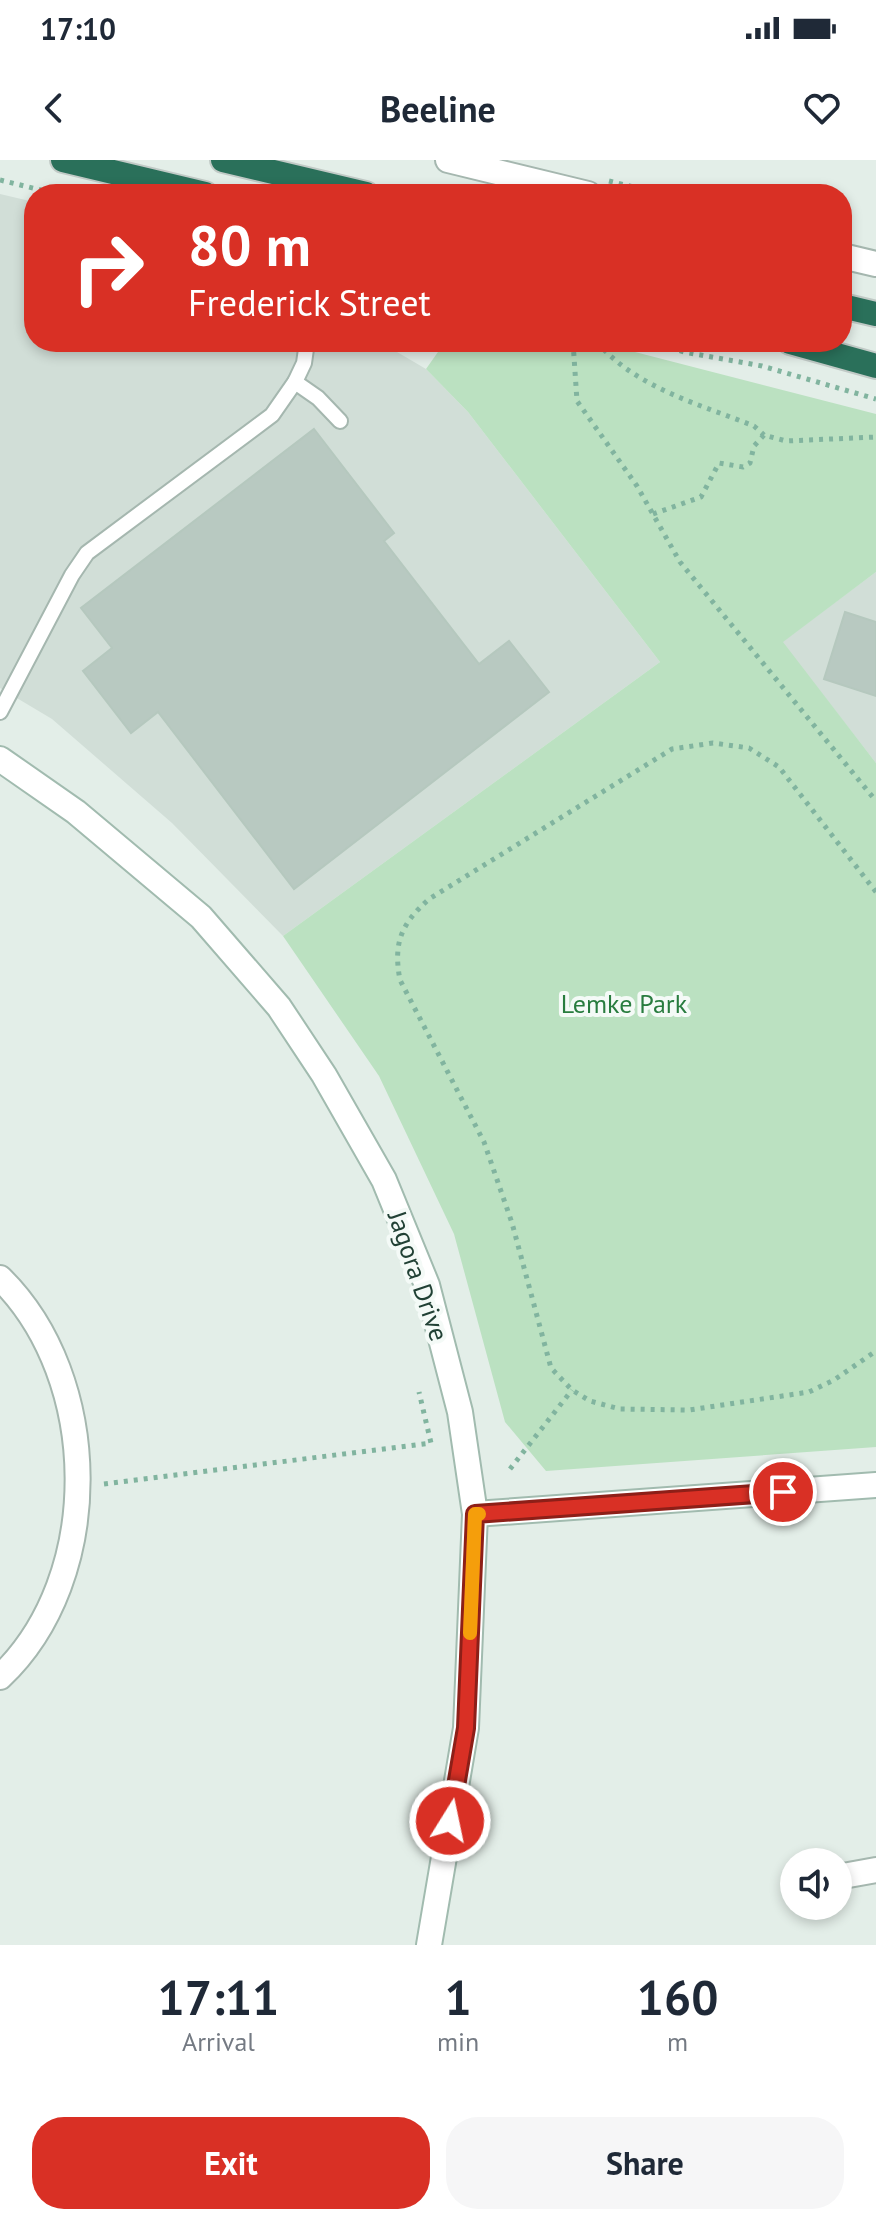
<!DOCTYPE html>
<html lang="en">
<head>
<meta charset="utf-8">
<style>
  body { margin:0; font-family:"PT Sans",sans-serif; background:#f6f6f7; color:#1f2937; height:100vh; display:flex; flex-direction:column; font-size:30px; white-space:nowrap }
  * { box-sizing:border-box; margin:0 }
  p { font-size:26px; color:#747a83 }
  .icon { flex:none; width:44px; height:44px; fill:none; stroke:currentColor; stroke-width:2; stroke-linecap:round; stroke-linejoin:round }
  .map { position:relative; height:1785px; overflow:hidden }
  .sheet { display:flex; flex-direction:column; background:#fff; flex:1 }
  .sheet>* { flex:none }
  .top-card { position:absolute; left:24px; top:24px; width:828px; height:168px; border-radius:32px; box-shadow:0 4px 12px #0003; background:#d93025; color:#fff; overflow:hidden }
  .tools { position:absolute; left:780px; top:1688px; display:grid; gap:16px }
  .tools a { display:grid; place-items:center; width:72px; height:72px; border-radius:50%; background:#fff; box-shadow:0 4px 12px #0003; font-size:40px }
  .pin { position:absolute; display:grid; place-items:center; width:68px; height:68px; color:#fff; margin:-34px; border:4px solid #fff; border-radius:50%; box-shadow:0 2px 8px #0007 }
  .me { position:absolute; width:88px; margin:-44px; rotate:10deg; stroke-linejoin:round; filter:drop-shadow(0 0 6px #0008) }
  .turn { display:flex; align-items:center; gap:28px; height:168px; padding:0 32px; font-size:36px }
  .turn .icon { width:104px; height:104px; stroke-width:2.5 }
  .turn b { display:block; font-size:56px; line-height:68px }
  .eta { display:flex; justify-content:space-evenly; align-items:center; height:136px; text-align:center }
  .eta b { font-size:48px; font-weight:800; line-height:56px }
  .button { display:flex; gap:16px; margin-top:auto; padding:16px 32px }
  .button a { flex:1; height:92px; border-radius:32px; background:#d93025; color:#fff; font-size:32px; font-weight:800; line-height:92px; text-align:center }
  .button a+a { background:#f6f6f7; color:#1f2937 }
  .status { display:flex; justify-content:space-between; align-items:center; height:56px; padding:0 40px; background:#fff; direction:ltr }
  .status svg { height:22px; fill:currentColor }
  header { display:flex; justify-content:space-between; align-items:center; height:104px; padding:0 32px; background:#fff; font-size:36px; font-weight:800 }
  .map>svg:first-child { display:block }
  .built { fill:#d1ded7 }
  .green { fill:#bbe1c1 }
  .building { fill:#b8c9c1; stroke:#b5c8be; stroke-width:2 }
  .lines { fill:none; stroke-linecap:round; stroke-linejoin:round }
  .lane-casing { stroke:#a5b7af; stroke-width:18 }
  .street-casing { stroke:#a5b7af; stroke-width:28 }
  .secondary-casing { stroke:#a1bbaf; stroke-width:28 }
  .highway-casing { stroke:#c1cac6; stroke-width:28 }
  .path { stroke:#81b49f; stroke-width:5; stroke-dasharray:4 6; stroke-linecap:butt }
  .lane { stroke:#fff; stroke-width:14 }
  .street { stroke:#fff; stroke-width:24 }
  .secondary { stroke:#fff; stroke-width:24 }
  .highway { stroke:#2a705a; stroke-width:24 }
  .route-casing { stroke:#8d1f18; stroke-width:20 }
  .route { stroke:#d93025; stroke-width:14 }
  .slow { stroke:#f59e0b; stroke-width:14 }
  .labels { text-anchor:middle; stroke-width:8; stroke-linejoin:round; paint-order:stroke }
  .park-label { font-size:26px; fill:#287c3f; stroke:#f4faf7 }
  .street-label { font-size:26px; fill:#214135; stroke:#f4faf7 }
</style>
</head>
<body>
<div class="status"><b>17:10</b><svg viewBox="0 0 49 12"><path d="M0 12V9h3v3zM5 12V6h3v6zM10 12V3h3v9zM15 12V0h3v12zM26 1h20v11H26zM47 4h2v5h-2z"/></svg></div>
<header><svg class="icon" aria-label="back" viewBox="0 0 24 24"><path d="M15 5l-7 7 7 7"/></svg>Beeline<svg class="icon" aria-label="heart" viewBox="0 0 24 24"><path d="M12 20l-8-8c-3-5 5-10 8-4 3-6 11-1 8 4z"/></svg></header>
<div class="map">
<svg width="876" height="1785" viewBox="0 0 876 1785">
  <rect width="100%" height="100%" fill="#e3eee8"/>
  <g class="built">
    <path d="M0,34L34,42V182H380L426,209L468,252L660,502L283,776L172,663L52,559L0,528Z"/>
    <path d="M876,412V603L782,482Z"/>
  </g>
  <path class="green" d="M445,182H565L566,188L604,184L876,254V412L783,482L876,603V1287L546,1311L505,1262L454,1074L379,916L283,776L660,502L468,252L426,209Z"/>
  <g class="building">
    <path d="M314,269L394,373L384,381L479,504L509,481L549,532L294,729L158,552L131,573L83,511L112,488L81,448Z"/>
    <path d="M845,452L876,462V536L824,519Z"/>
  </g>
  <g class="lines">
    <defs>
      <g id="lane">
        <path d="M295,222L318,238L340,261"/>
        <path d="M0,552L72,415L87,393L272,255L295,222L304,203L307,182"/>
      </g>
      <g id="street">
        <path d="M448,0L588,34"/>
        <path d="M842,96L876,104"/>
        <path d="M0,1118C102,1218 105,1418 0,1517"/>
        <path d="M843,1716L876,1710"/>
      </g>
      <g id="secondary">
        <path d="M0,599L76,652L201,757L279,847L324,915L384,1020L427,1125L460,1252L475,1354L466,1568L429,1785"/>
        <path d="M475,1354L876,1325"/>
      </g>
      <g id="highway">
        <path d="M63,0L205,34"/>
        <path d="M223,0L366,34"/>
        <path d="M842,146L876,154"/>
        <path d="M790,182L876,206"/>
      </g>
    </defs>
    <use href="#lane" class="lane-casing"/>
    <use href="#street" class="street-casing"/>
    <use href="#secondary" class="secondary-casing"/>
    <use href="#highway" class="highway-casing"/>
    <g class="path">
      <path d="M0,20L57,34"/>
      <path d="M609,21L662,34"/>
      <path d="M573,182L577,241L637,326L680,402L876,641"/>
      <path d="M597,182C636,228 699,244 754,266L764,275"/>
      <path d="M651,182L684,192L762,206L876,239"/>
      <path d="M653,354L701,337L719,303L743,307L750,303L754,286L764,275L786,281L876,277"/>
      <path d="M876,732L779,607L749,588L713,583L672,589L429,739C401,764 393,783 400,820L484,982L512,1063L551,1208L572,1230L590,1241L620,1249L689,1250L809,1232L834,1220L876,1191"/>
      <path d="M510,1309L572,1230"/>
      <path d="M104,1324L431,1283L419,1232"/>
    </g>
    <use href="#lane" class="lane"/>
    <use href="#street" class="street"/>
    <use href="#secondary" class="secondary"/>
    <use href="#highway" class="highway"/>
  </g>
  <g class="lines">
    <defs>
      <path id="route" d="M450,1661L466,1568L475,1354L783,1332"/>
    </defs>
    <use href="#route" class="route-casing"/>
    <use href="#route" class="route"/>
    <path class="slow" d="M470,1473L475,1354H479"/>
  </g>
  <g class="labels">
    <g class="park-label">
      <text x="624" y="853">Lemke Park</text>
    </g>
    <g class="street-label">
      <text transform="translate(418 1116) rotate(71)" y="9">Jagora Drive</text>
    </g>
  </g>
</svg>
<div class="tools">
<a><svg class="icon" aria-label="sound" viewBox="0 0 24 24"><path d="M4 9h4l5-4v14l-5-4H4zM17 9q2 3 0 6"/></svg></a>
</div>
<div class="pin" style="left:783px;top:1332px;background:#d93025"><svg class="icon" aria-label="arrive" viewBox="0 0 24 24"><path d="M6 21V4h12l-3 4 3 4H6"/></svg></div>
<svg class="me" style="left:450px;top:1661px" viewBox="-20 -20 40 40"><circle r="17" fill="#d93025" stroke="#fff" stroke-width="3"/><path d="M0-11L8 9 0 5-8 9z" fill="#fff"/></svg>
<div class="top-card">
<div class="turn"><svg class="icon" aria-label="right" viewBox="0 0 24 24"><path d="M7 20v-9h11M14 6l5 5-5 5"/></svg><div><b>80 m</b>Frederick Street</div></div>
</div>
</div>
<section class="sheet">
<div class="eta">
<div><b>17:11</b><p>Arrival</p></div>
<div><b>1</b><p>min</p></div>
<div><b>160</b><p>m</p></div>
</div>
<div class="button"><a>Exit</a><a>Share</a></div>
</section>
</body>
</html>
